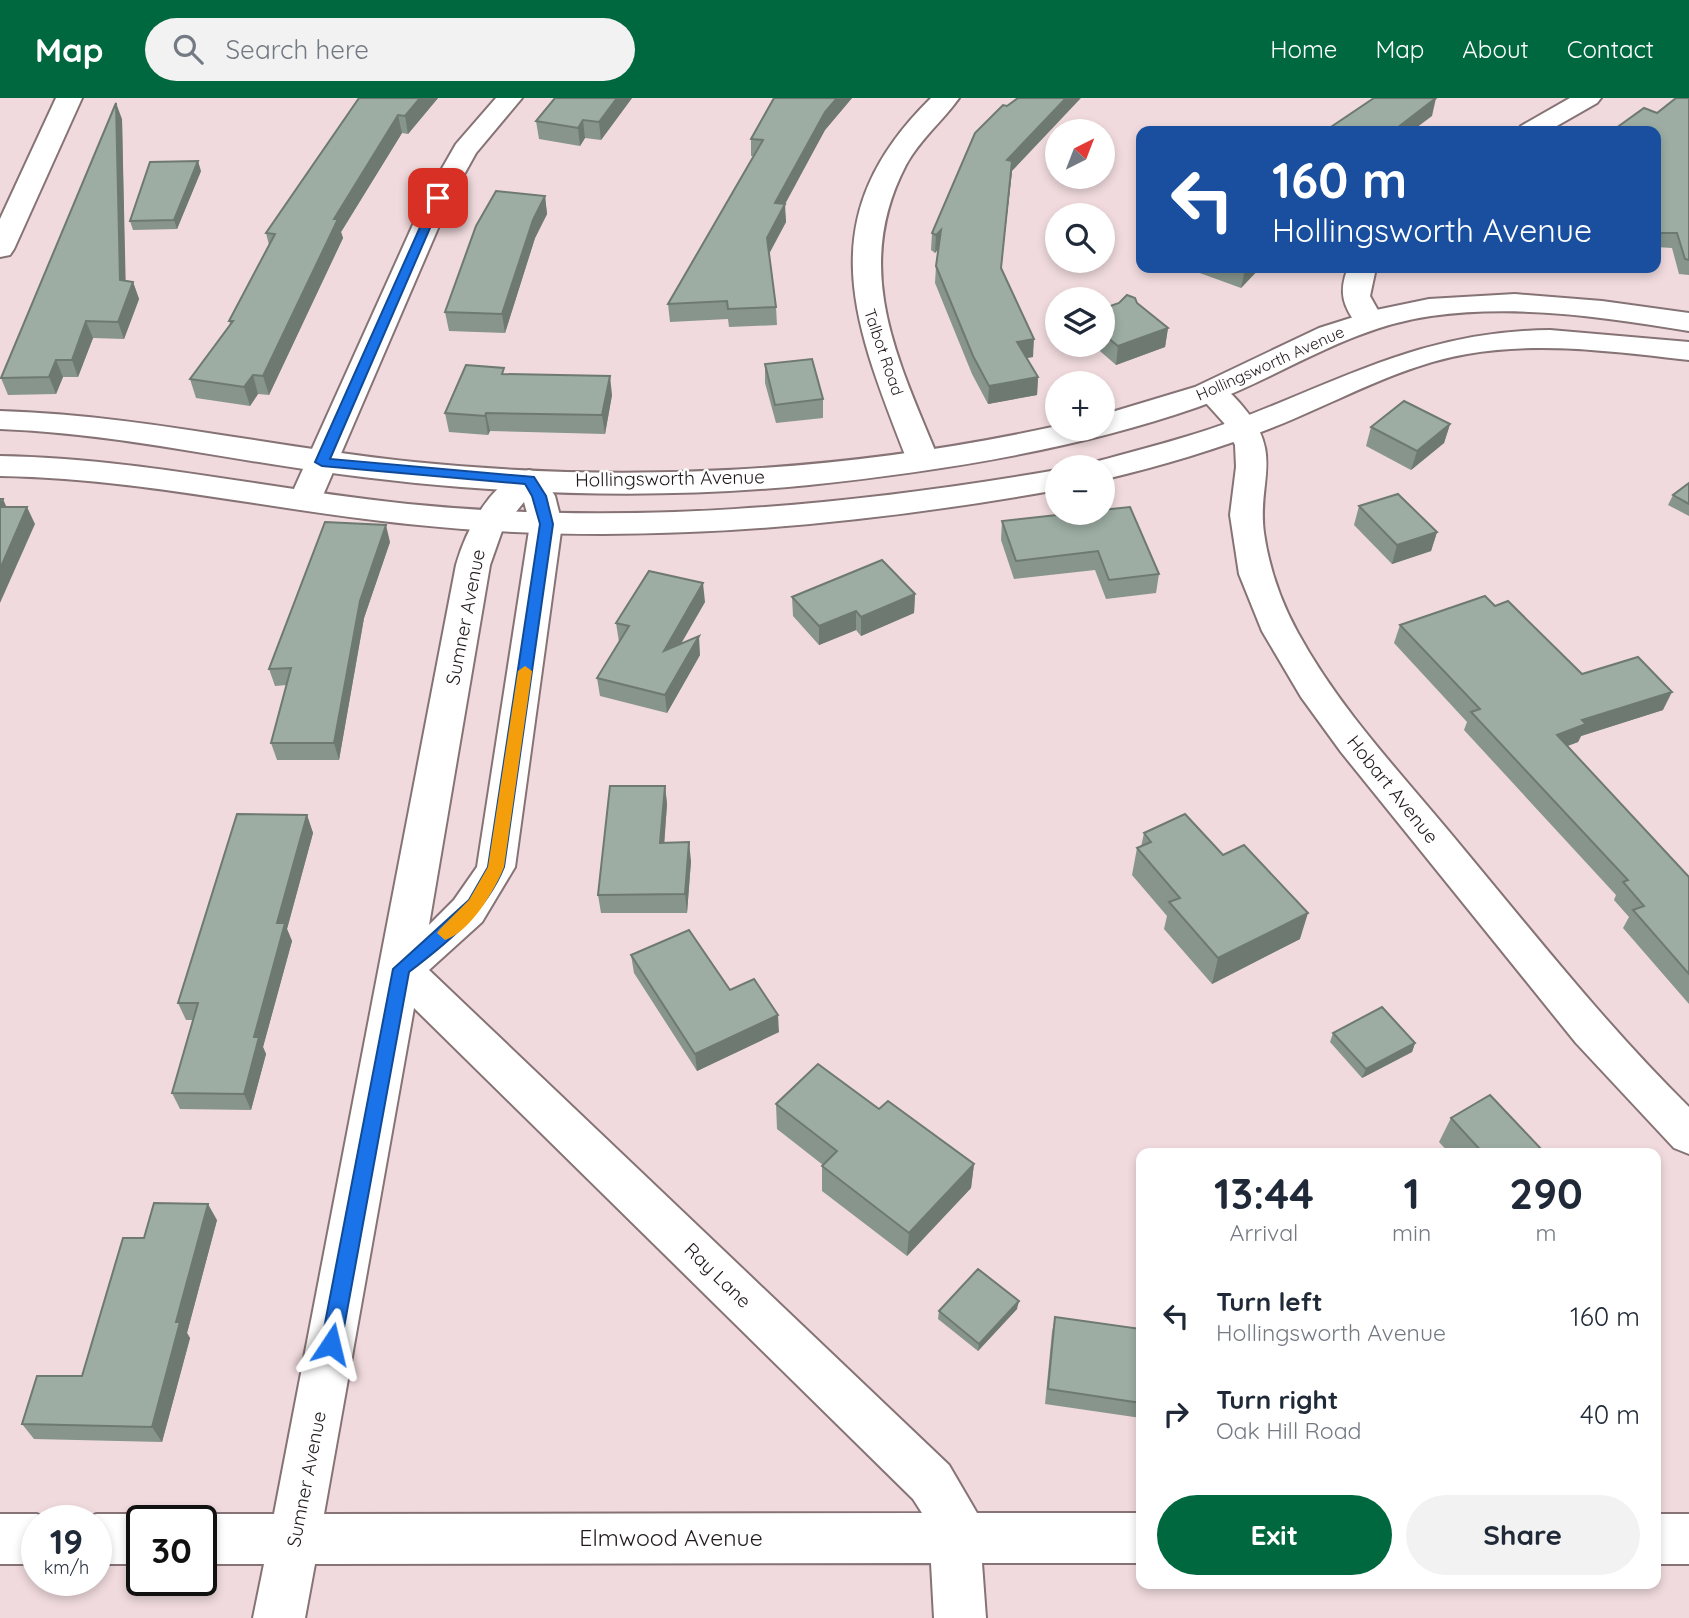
<!DOCTYPE html>
<html lang="en">
<head>
<meta charset="utf-8">
<style>
  body { margin:0; font-family:Quicksand,sans-serif; background:#f2f2f3; color:#1f2937; height:100vh; display:flex; flex-direction:column; font-size:26px; white-space:nowrap }
  * { box-sizing:border-box; margin:0 }
  p { font-size:23px; color:#747a83 }
  .icon { flex:none; width:38px; height:38px; fill:none; stroke:currentColor; stroke-width:2; stroke-linecap:round; stroke-linejoin:round }
  .map { position:relative; flex:1; overflow:hidden }
  .details { position:absolute; left:1136px; top:1050px; width:525px; height:441px; display:flex; flex-direction:column; background:#fff; border-radius:14px; box-shadow:0 4px 10px #0003 }
  .details>* { flex:none }
  .banner { position:absolute; left:1136px; top:28px; width:525px; height:147px; border-radius:14px; box-shadow:0 4px 10px #0003; background:#1a4fa0; color:#fff; overflow:hidden }
  .needle { width:46px; rotate:42deg }
  .fabs { position:absolute; left:1045px; top:21px; display:grid; gap:14px }
  .fabs a { display:grid; place-items:center; width:70px; height:70px; border-radius:50%; background:#fff; box-shadow:0 4px 10px #0003; font-size:35px }
  .speed { position:absolute; left:21px; top:1407px; display:flex; gap:14px; font-size:35px; font-weight:700; text-align:center }
  .speed>* { display:grid; place-content:center; width:91px; height:91px; border-radius:50%; background:#fff; box-shadow:0 4px 10px #0003; line-height:1 }
  .speed small { font-size:18px; font-weight:400 }
  .speed .limit { border:4px solid #111; border-radius:10px; background:#fff; color:#111 }
  .pin { position:absolute; display:grid; place-items:center; width:60px; height:60px; color:#fff; margin:-30px; border-radius:14px; box-shadow:0 4px 10px #0006 }
  .me { position:absolute; width:77px; margin:-38px; rotate:10deg; stroke-linejoin:round; filter:drop-shadow(0 0 5px #0008) }
  .turn { display:flex; align-items:center; gap:24px; height:147px; padding:0 21px; font-size:32px }
  .turn .icon { width:91px; height:91px; stroke-width:2.5 }
  .turn b { display:block; font-size:49px; line-height:60px }
  .eta { display:flex; justify-content:space-evenly; align-items:center; height:119px; text-align:center }
  .eta b { font-size:42px; font-weight:700; line-height:49px }
  .primary-button { display:flex; gap:14px; margin-top:auto; padding:14px 21px }
  .primary-button a { flex:1; height:80px; border-radius:42px; background:#00683e; color:#fff; font-size:28px; font-weight:700; line-height:80px; text-align:center }
  .primary-button a+a { background:#f2f2f3; color:#1f2937 }
  ul { padding:0; list-style:none }
  li { display:flex; align-items:center; gap:21px; height:98px; padding:0 21px }
  li div { flex:1 }
  li b { display:block; font-size:26px }
  li em { font-style:normal }
  header { display:flex; align-items:center; gap:42px; box-sizing:border-box; height:98px; padding:0 35px; background:#00683e; color:#fff }
  header strong { font-size:33px }
  nav { display:flex; gap:38px; margin-inline-start:auto; font-size:24px }
  .search { width:490px; height:63px; background:#f2f2f3; display:flex; align-items:center; gap:18px; box-sizing:border-box; padding:0 24px; border-radius:38px; color:#747a83; font-size:26px }
  .map>svg:first-child { display:block }
  .lines { fill:none; stroke-linecap:round; stroke-linejoin:round }
  .street-casing { stroke:#867375; stroke-width:4 }
  .secondary-casing { stroke:#867375; stroke-width:4 }
  .street { fill:#fff; fill-rule:evenodd }
  .secondary { fill:#fff; fill-rule:evenodd }
  .wall { fill:#87958c }
  .shaded-wall { fill:#6e7972 }
  .building { fill:#9dada3; stroke:#6e7972; stroke-width:2 }
  .route { fill:#1a73e8; stroke:#114b97; stroke-width:2 }
  .slow { fill:#f59e0b }
  .labels { text-anchor:middle; stroke-width:5; stroke-linejoin:round; paint-order:stroke }
  .far-street-label { font-size:16px; fill:#211a1b; stroke:#fff }
  .street-label { font-size:19px; fill:#211a1b; stroke:#fff }
  .near-street-label { font-size:23px; fill:#211a1b; stroke:#fff }
</style>
</head>
<body>
<header>
<strong>Map</strong>
<div class="search"><svg class="icon" aria-label="search" viewBox="0 0 24 24"><circle cx="10" cy="10" r="6"/><path d="M15 15l6 6"/></svg>Search here</div>
<nav><a>Home</a><a>Map</a><a>About</a><a>Contact</a></nav>
</header>
<div class="map">
<svg width="1689" height="1520" viewBox="0 0 1689 1520">
  <rect width="100%" height="100%" fill="#f0dadd"/>
  <g class="lines">
    <defs>
      <g id="street">
        <path d="M496,0H522L476,55L451,100L321,402L316,409L305,412L294,409L289,402L425,100L456,46Z"/>
        <path d="M931,0H959C942,24 920,41 906,67C851,172 898,262 939,362L934,369L923,372L912,369L907,362C853,223 809,120 931,0Z"/>
        <path d="M1570,0H1601L1597,5L1548,33H1517L1521,28Z"/>
        <path d="M1348,170H1376L1370,198L1384,223L1379,229L1369,232L1359,229C1343,209 1338,194 1348,170Z"/>
        <path d="M1211,285C1225,288 1234,298 1244,310C1284,357 1257,383 1264,435C1269,470 1281,504 1298,535C1339,610 1398,672 1452,737C1529,829 1603,924 1689,1009V1056L1674,1050L1576,945L1341,654L1301,599L1262,533L1239,476L1230,417L1236,369L1235,347L1224,325L1196,294L1200,288Z"/>
        <path d="M529,372L540,375L555,398L562,426L515,769L482,824L429,872L949,1367L977,1415H1141V1465H982L986,1520H934L931,1465L315,1466L305,1520H253L264,1466H201V1423H184L201,1416H274L456,467C466,432 491,382 529,372ZM524,404L530,426L477,769L454,802L429,827L490,467L503,430ZM414,910L913,1401L922,1415L324,1416Z"/>
        <path d="M0,1416H37L54,1423H37V1466H0Z"/>
        <path d="M96,1416H142L159,1423H142V1466H96V1423H79Z"/>
        <rect x="1656" y="1416" width="33" height="50"/>
      </g>
      <g id="secondary">
        <path d="M56,0H82L14,151L10,157L0,159V121Z"/>
        <path d="M1515,196L1602,203L1689,215V233C1604,219 1517,206 1431,218C1345,230 1278,281 1198,309C1074,352 941,373 809,387C647,403 479,396 317,373C211,358 107,335 0,331V313C139,317 275,350 414,364C628,386 847,374 1057,328V331H1102V317L1195,289L1319,230L1376,212L1429,201Z"/>
        <path d="M1550,232L1689,244V262C1616,254 1541,243 1467,256C1403,267 1344,300 1284,325C1225,349 1165,367 1102,382V369H1088L1091,365C1143,351 1194,338 1244,319C1352,277 1430,233 1550,232Z"/>
        <path d="M0,358C138,360 271,392 408,406C626,428 842,409 1057,372V392C842,430 626,449 408,426C271,412 138,380 0,378Z"/>
      </g>
    </defs>
    <use href="#street" class="street-casing"/>
    <use href="#secondary" class="secondary-casing"/>
    <use href="#street" class="street"/>
    <use href="#secondary" class="secondary"/>
  </g>
  <g class="wall">
    <path d="M359,0H438L408,36L402,35L341,134L343,140L269,297L258,296L250,308L196,300L190,281L230,226L229,223L269,147L266,135Z"/>
    <path d="M555,0H632L601,42L585,40L580,48L539,41L536,23Z"/>
    <path d="M774,0H852L825,32L784,106L786,124L769,155L776,209L777,227L729,229L728,221L670,224L668,206L754,58H751V41Z"/>
    <path d="M1689,0V177L1679,176L1672,150L1656,149V33L1657,15Z"/>
    <path d="M122,21L125,183L133,184L139,201L124,241L93,240L78,279H63L56,296L8,297L1,280Z"/>
    <path d="M201,73L177,131L133,132L130,123Z"/>
    <path d="M1012,73L1001,171L1033,259L1026,260L1038,279L1037,297L988,306L972,276L935,185L936,168L938,151L935,155L931,152L932,135Z"/>
    <path d="M545,98L547,116L535,140L505,235L449,233L445,214Z"/>
    <path d="M1186,170H1260L1241,190Z"/>
    <path d="M1137,205L1168,230L1165,249L1116,267L1093,247H1102V211Z"/>
    <path d="M765,266L823,301V320L776,325L765,285Z"/>
    <path d="M505,276L612,297L605,336L490,333L488,337L449,334L445,315Z"/>
    <path d="M1450,326L1444,345L1411,372L1366,348L1371,329Z"/>
    <path d="M1689,385V418L1668,407L1673,397Z"/>
    <path d="M1359,408L1437,434L1431,453L1392,466L1354,427Z"/>
    <path d="M1075,415L1159,476L1156,495L1106,501L1095,472L1014,481L1001,442L1002,423Z"/>
    <path d="M390,444L364,520L339,662H277L271,645L287,587L275,588L269,571Z"/>
    <path d="M915,496L914,515L861,538L856,532L819,547L793,518L792,499Z"/>
    <path d="M705,504L681,546L700,557L667,615L600,598L597,580L619,544L616,525Z"/>
    <path d="M1495,508L1582,576L1663,612L1581,638L1578,644L1567,648L1689,779V906L1623,830L1629,819L1614,802L1616,797L1464,632L1467,624L1394,545L1400,527Z"/>
    <path d="M665,688L667,706L664,745L691,763L687,815H601L598,797Z"/>
    <path d="M307,717L313,735L287,831L292,843L263,949L266,956L251,1012L180,1011L172,995L193,922H186L178,905Z"/>
    <path d="M1144,735L1300,841L1212,886L1164,831L1167,818L1132,777L1137,750L1141,749Z"/>
    <path d="M631,857L730,892L779,934L697,973L634,875Z"/>
    <path d="M1333,935L1415,945L1412,954L1362,980L1330,944Z"/>
    <path d="M776,1006L879,1011L974,1066L971,1090L907,1158L822,1093V1068L823,1067L777,1031Z"/>
    <path d="M1451,1020L1545,1055H1449L1439,1044Z"/>
    <path d="M217,1122L187,1235L190,1240L162,1344L34,1341L22,1326L82,1278L144,1140Z"/>
    <path d="M1017,1211L978,1253L938,1221L939,1213Z"/>
    <path d="M1055,1219L1141,1231V1320L1045,1306L1052,1234Z"/>
  </g>
  <g class="shaded-wall">
    <path d="M420,0H438L408,36L405,18Z"/>
    <path d="M617,0H632L601,42L599,24Z"/>
    <path d="M837,0H852L825,32L776,123L775,105L825,14Z"/>
    <path d="M1066,0H1081L1012,73L999,187L1007,62Z"/>
    <path d="M1436,0L1432,18L1412,33H1393Z"/>
    <path d="M116,5L122,21L126,199L120,182Z"/>
    <path d="M398,17L402,35L341,134L343,140L269,297L263,278L334,121Z"/>
    <path d="M583,22L585,40L580,48L578,30Z"/>
    <path d="M198,63L201,73L177,131L174,122Z"/>
    <path d="M545,98L547,116L535,140L505,235L502,216L533,122Z"/>
    <path d="M785,106L786,124L768,158L767,140Z"/>
    <path d="M941,132L940,149L935,155L936,137Z"/>
    <path d="M1246,170H1260L1241,190L1245,171Z"/>
    <path d="M133,184L139,201L124,241L118,224Z"/>
    <path d="M86,223L93,240L78,279L72,262Z"/>
    <path d="M1168,230L1165,249L1116,267L1118,248Z"/>
    <path d="M1034,241L1033,259L1015,262L1017,244Z"/>
    <path d="M56,262L63,279L56,296L49,279Z"/>
    <path d="M253,277L258,296L250,308L244,289Z"/>
    <path d="M610,278L612,297L605,336L602,317Z"/>
    <path d="M1038,279L1037,297L988,306L989,288Z"/>
    <path d="M486,315L490,333L488,337L485,318Z"/>
    <path d="M1450,326L1444,345L1411,372L1417,353Z"/>
    <path d="M3,401L10,417L0,409Z"/>
    <path d="M27,409L35,426L0,505V471Z"/>
    <path d="M386,427L390,444L364,520L339,662L334,645L360,503Z"/>
    <path d="M1437,434L1431,453L1392,466L1397,447Z"/>
    <path d="M703,485L705,504L666,571L664,553Z"/>
    <path d="M915,496L914,515L861,538V519Z"/>
    <path d="M856,513V532L819,547V528Z"/>
    <path d="M699,538L700,557L667,615L665,597Z"/>
    <path d="M1672,594L1663,612L1581,638L1578,644L1549,655L1557,637L1582,622Z"/>
    <path d="M665,688L667,706L663,763L660,745Z"/>
    <path d="M307,717L313,735L287,831L292,843L263,949L266,956L251,1012L244,996L254,939L277,825Z"/>
    <path d="M689,744L691,763L687,815L685,796Z"/>
    <path d="M1308,815L1300,841L1212,886L1218,860Z"/>
    <path d="M778,917L779,934L697,973L695,956Z"/>
    <path d="M1415,945L1412,954L1362,980L1366,971Z"/>
    <path d="M974,1066L971,1090L907,1158L909,1135Z"/>
    <path d="M208,1106L217,1122L187,1235L190,1240L162,1344L152,1329L176,1224Z"/>
    <path d="M1019,1203L1017,1211L978,1253L979,1246Z"/>
  </g>
  <g class="building">
    <path d="M359,0H420L405,18L398,17L334,121H338L263,278L253,277L244,289L190,281L233,223H229L275,136L266,135Z"/>
    <path d="M555,0H617L599,24L583,22L578,30L536,23Z"/>
    <path d="M774,0H837L825,14L775,105L785,106L767,140L776,209L728,211L727,203L668,206L763,42L751,41Z"/>
    <path d="M1018,0H1066L1007,62L1012,63L1001,170L1034,241L1017,244L1038,279L989,288L973,258L936,168L941,132L936,137L932,135L975,35L1003,7L1007,8Z"/>
    <path d="M1374,0H1436L1393,33H1334L1328,31Z"/>
    <path d="M1676,0H1689V162L1685,161L1677,135H1656V33H1612L1644,10L1657,15Z"/>
    <path d="M116,5L120,182L133,184L118,224L86,223L72,262H56L49,279L1,280Z"/>
    <path d="M198,63L174,122L130,123L150,64Z"/>
    <path d="M496,93L545,98L533,122L502,216L445,214L476,128Z"/>
    <path d="M1127,197L1135,200L1137,205L1168,230L1118,248L1102,235V211L1119,205Z"/>
    <path d="M812,261L823,301L775,307L765,266Z"/>
    <path d="M466,267L504,270L502,276L610,278L602,317L486,315L485,318L445,315Z"/>
    <path d="M1404,303L1450,326L1417,353L1371,329Z"/>
    <path d="M1689,385V406L1673,397Z"/>
    <path d="M1398,396L1437,434L1397,447L1359,408Z"/>
    <path d="M0,401H3L0,409H27L0,471Z"/>
    <path d="M1130,409L1159,476L1109,482L1098,453L1016,463L1002,423L1075,415H1102V412Z"/>
    <path d="M325,424L386,427L360,503L334,645H271L291,570L269,571Z"/>
    <path d="M882,462L915,496L861,519L856,513L819,528L792,499Z"/>
    <path d="M649,473L703,485L664,553L699,538L665,597L597,580L629,528L616,525Z"/>
    <path d="M1485,498L1495,508L1508,503L1582,576L1638,559L1672,594L1582,622L1586,626L1557,637L1689,779V876L1633,812L1644,808L1623,784L1628,782L1471,614L1480,611L1400,527Z"/>
    <path d="M610,688H665L660,745L689,744L685,796L598,797Z"/>
    <path d="M237,716L307,717L277,825H285L254,939H259L244,996L172,995L198,905H178Z"/>
    <path d="M1185,716L1223,757L1244,747L1308,815L1218,860L1169,804L1180,800L1137,750L1151,744L1144,735Z"/>
    <path d="M689,832L730,892L754,881L778,917L695,956L631,857Z"/>
    <path d="M1382,909L1415,945L1366,971L1333,935Z"/>
    <path d="M818,966L879,1011L888,1003L974,1066L909,1135L822,1068L837,1053L776,1006Z"/>
    <path d="M1490,997L1545,1055H1483L1451,1020Z"/>
    <path d="M154,1105L208,1106L176,1224H180L152,1329L22,1326L37,1278H82L123,1140H144Z"/>
    <path d="M978,1171L1019,1203L979,1246L939,1213Z"/>
    <path d="M1055,1219L1141,1231V1305L1048,1291Z"/>
  </g>
  <path class="route" d="M434,98L443,100L330,361L534,379L546,398L553,426L504,769C486,814 447,845 409,874L341,1246L338,1253L331,1255L324,1253L321,1246L393,871L469,802L488,769L540,426L532,398L525,386L322,368L315,364Z"/>
  <path class="slow" d="M525,568L532,573L504,769C495,792 470,834 445,842L437,835L440,831L469,802L488,769L518,573Z"/>
  <g class="labels">
    <g class="far-street-label">
      <text transform="translate(884 254) rotate(71)" y="6">Talbot Road</text>
      <text transform="translate(1270 265) rotate(-24)" y="6">Hollingsworth Avenue</text>
    </g>
    <g class="street-label">
      <text transform="translate(670 380) rotate(-1)" y="7">Hollingsworth Avenue</text>
      <text transform="translate(465 519) rotate(-79)" y="7">Sumner Avenue</text>
      <text transform="translate(1393 691) rotate(51)" y="7">Hobart Avenue</text>
      <text transform="translate(718 1177) rotate(44)" y="7">Ray Lane</text>
      <text transform="translate(306 1381) rotate(-79)" y="7">Sumner Avenue</text>
    </g>
    <g class="near-street-label">
      <text x="671" y="1448">Elmwood Avenue</text>
    </g>
  </g>
</svg>
<div class="fabs">
<a><svg class="needle" viewBox="-14 -14 28 28"><path d="M0-13l5 13h-10z" fill="#e53935"/><path d="M0 13l5-13h-10z" fill="#747a83"/></svg></a>
<a><svg class="icon" aria-label="search" viewBox="0 0 24 24"><circle cx="10" cy="10" r="6"/><path d="M15 15l6 6"/></svg></a>
<a><svg class="icon" aria-label="layers" viewBox="0 0 24 24"><path d="M12 4l9 5-9 5-9-5zM3 14l9 5 9-5"/></svg></a>
<a>+</a>
<a>−</a>
</div>
<div class="speed"><div>19<small>km/h</small></div><div class="limit">30</div></div>
<div class="pin" style="left:438px;top:100px;background:#d93025"><svg class="icon" aria-label="arrive" viewBox="0 0 24 24"><path d="M6 21V4h12l-3 4 3 4H6"/></svg></div>
<svg class="me" style="left:331px;top:1246px" viewBox="-20 -20 40 40"><path d="M0-17L14 15 0 8-14 15z" fill="#1a73e8" stroke="#fff" stroke-width="4"/></svg>
<div class="banner">
<div class="turn"><svg class="icon" aria-label="left" viewBox="0 0 24 24"><path d="M17 20v-9H6M10 6l-5 5 5 5"/></svg><div><b>160 m</b>Hollingsworth Avenue</div></div>
</div>
<section class="details">
<div class="eta">
<div><b>13:44</b><p>Arrival</p></div>
<div><b>1</b><p>min</p></div>
<div><b>290</b><p>m</p></div>
</div>
<ul>
<li><svg class="icon" aria-label="left" viewBox="0 0 24 24"><path d="M17 20v-9H6M10 6l-5 5 5 5"/></svg><div><b>Turn left</b><p>Hollingsworth Avenue</p></div><em>160 m</em></li>
<li><svg class="icon" aria-label="right" viewBox="0 0 24 24"><path d="M7 20v-9h11M14 6l5 5-5 5"/></svg><div><b>Turn right</b><p>Oak Hill Road</p></div><em>40 m</em></li>
</ul>
<div class="primary-button"><a>Exit</a><a>Share</a></div>
</section>
</div>
</body>
</html>
